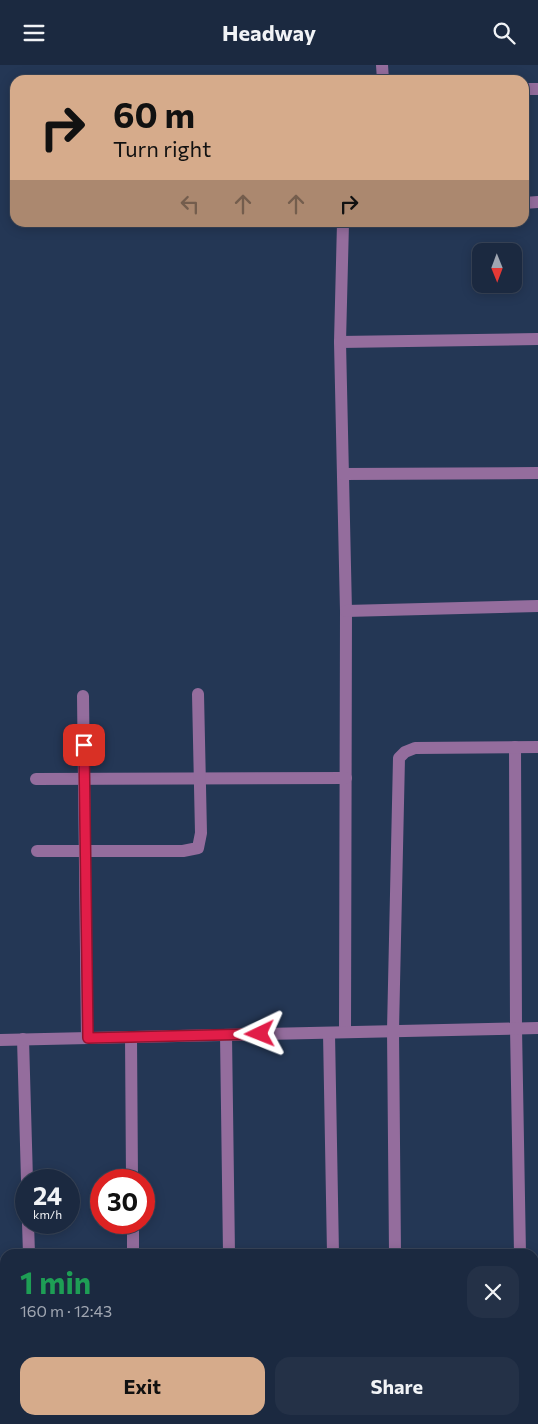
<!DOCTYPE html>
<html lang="en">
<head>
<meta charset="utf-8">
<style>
  body { margin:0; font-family:Commissioner,sans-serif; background:#243147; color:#f1f3f6; height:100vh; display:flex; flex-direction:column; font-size:19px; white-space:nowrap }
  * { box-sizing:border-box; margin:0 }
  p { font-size:16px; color:#a0a6b1 }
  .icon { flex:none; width:28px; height:28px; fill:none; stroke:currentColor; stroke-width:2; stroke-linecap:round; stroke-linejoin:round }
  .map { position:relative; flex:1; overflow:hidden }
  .side { position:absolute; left:0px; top:1184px; width:539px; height:176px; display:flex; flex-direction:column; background:#1b2940; border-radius:15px 15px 0 0; box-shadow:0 2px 12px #0003,0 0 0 1px #394559 }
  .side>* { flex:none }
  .hud { position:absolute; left:10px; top:10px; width:519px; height:152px; border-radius:15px; box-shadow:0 2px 12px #0003,0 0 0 1px #394559; background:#d6ab8b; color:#111; overflow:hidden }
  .needle { width:32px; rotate:179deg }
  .fabs { position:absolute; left:472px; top:178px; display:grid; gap:10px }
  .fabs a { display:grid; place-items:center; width:50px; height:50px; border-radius:10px; background:#1b2940; box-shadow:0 2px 12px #0003,0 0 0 1px #394559; font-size:25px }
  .speed { position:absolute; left:15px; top:1104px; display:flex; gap:10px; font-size:25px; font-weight:700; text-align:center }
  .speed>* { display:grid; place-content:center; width:65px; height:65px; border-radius:50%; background:#1b2940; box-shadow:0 2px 12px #0003,0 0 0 1px #394559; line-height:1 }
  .speed small { font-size:12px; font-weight:400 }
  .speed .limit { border:8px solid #d22; background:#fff; color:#111 }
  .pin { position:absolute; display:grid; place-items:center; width:42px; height:42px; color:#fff; margin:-21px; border-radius:10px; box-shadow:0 2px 8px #0006 }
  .me { position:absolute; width:55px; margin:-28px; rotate:268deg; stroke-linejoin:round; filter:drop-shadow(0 0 4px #0008) }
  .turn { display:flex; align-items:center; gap:18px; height:105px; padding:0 20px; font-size:22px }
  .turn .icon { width:65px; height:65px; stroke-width:2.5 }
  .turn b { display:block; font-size:35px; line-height:42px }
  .lanes { display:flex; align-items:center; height:48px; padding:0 20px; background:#0003; justify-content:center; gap:25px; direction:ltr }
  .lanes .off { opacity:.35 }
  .round { display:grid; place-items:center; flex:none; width:52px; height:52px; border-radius:15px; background:#243147 }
  .overview { display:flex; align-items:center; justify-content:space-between; height:85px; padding:0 20px }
  h1 { font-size:30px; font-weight:700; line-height:38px; color:#1e9e55 }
  .button { display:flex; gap:10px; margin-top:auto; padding:10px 20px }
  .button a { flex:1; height:58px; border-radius:15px; background:#d6ab8b; color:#111; font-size:20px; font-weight:700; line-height:58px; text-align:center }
  .button a+a { background:#243147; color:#f1f3f6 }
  header { display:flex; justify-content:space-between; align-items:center; height:65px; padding:0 20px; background:#1b2940; font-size:22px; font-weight:700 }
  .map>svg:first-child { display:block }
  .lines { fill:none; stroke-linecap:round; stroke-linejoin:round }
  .minor { stroke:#946d9d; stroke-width:12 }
  .route-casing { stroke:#92132f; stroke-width:12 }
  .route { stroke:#e11d48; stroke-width:9 }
</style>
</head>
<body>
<header><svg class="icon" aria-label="menu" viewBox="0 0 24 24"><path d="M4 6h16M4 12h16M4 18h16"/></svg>Headway<svg class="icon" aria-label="search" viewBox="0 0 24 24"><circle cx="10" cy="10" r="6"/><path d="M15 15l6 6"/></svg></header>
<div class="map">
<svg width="538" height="1359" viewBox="0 0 538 1359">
  <rect width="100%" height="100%" fill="#243755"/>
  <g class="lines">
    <g class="minor">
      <path d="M382,0L383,15"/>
      <path d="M524,24H538"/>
      <path d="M524,138L538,137"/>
      <path d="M343,158L340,277L346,546L345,967"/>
      <path d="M340,277L538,274"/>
      <path d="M343,409L538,408"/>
      <path d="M346,546L538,541"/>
      <path d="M83,631L87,973"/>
      <path d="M515,682L516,963L520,1189"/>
      <path d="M36,714L346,713"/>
      <path d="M37,786H183L198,783L201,768L198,629"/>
      <path d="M329,968L333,1189"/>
      <path d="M226,970L229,1189"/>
      <path d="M131,972L132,1115"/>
      <path d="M23,974L27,1115"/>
      <path d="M0,975L538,963"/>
      <path d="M28,1158L29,1189"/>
      <path d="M133,1158V1189"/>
      <path d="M395,1189L393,965L399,693L405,687L415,683L538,682"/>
      <path d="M534,1275H538"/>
      <path d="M0,1352H5"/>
      <path d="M33,1355V1359"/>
      <path d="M134,1355V1359"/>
      <path d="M232,1355V1359"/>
      <path d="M336,1355V1359"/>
    </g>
  </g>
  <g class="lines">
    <defs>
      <path id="route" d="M84,680L88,973L260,969"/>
    </defs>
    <use href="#route" class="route-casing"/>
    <use href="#route" class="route"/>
  </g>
</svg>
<div class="fabs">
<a><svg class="needle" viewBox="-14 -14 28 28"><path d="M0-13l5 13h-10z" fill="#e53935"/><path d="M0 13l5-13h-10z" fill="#a0a6b1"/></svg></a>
</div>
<div class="speed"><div>24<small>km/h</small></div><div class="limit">30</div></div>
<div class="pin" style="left:84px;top:680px;background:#d93025"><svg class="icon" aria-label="arrive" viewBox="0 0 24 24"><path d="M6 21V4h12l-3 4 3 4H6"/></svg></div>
<svg class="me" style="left:260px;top:969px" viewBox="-20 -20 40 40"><path d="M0-17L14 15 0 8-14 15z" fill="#e11d48" stroke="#fff" stroke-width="4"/></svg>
<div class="hud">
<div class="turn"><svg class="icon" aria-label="right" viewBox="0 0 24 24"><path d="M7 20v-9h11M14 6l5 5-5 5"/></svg><div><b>60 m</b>Turn right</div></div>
<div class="lanes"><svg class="icon off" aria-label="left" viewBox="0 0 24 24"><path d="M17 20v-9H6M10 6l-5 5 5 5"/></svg><svg class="icon off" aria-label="ahead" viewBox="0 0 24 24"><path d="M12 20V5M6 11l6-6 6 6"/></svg><svg class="icon off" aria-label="ahead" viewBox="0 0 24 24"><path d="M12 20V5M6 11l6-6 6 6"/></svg><svg class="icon" aria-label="right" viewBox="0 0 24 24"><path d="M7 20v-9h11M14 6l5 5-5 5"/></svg></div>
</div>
<section class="side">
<div class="overview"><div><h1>1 min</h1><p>160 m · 12:43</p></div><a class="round"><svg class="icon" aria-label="close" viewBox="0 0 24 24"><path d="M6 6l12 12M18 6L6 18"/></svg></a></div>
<div class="button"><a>Exit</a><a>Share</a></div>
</section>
</div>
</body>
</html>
